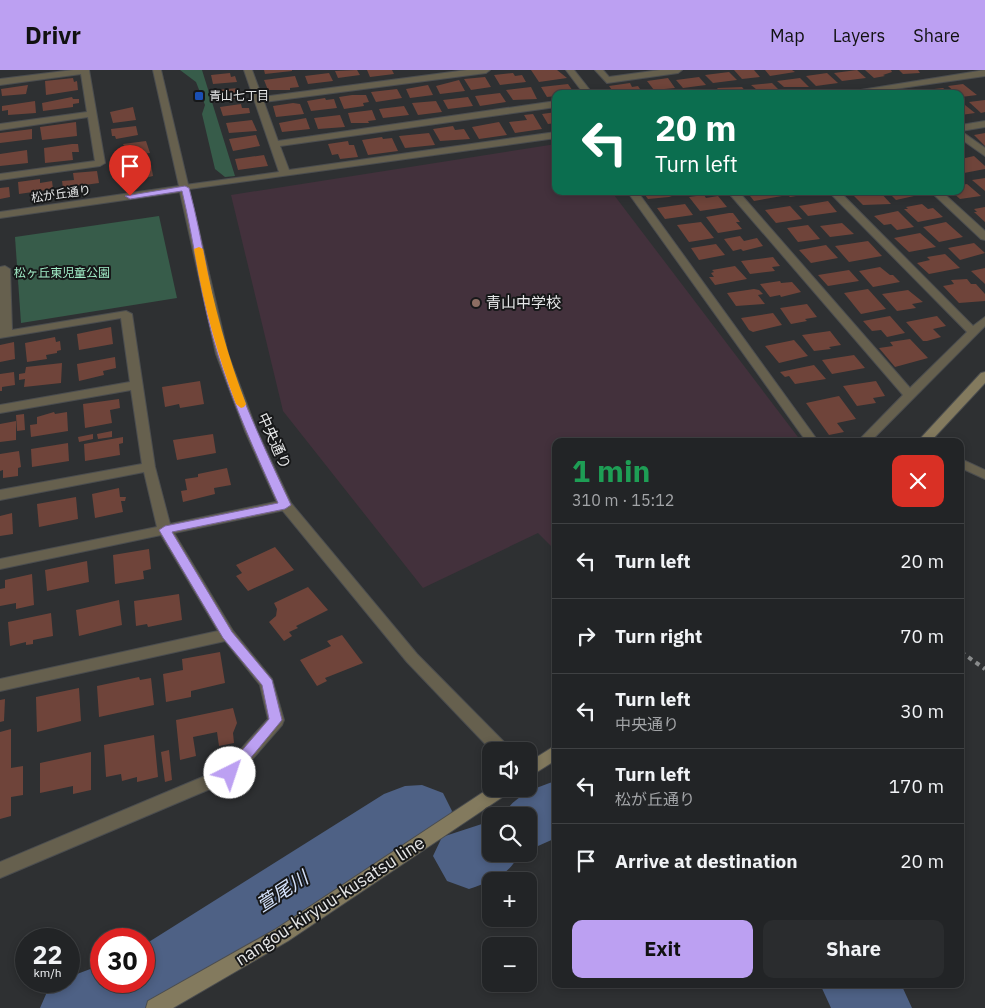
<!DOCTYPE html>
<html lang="en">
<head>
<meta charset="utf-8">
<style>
  body { margin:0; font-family:"IBM Plex Sans","Noto Sans JP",sans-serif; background:#2a2c2e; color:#f1f3f6; height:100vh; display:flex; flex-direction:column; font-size:19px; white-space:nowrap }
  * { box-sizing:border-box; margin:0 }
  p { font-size:16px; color:#a2a4a7 }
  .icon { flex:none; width:28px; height:28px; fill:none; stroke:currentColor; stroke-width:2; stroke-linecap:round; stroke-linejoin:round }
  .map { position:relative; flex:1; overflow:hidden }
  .side { position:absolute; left:552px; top:368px; width:412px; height:550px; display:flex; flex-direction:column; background:#222426; border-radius:10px; box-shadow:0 2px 8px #0003,0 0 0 1px #3f4143 }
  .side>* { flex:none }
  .hud { position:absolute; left:552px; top:20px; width:412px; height:105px; border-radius:10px; box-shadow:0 2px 8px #0003,0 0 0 1px #3f4143; background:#0b6e4f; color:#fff; overflow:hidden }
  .tools { position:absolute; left:482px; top:672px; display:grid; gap:10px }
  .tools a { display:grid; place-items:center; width:55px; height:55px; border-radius:10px; background:#222426; box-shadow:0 2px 8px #0003,0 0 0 1px #3f4143; font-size:25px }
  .speed { position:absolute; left:15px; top:858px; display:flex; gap:10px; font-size:25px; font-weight:700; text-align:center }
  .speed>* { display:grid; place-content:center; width:65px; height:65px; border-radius:50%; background:#222426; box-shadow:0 2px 8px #0003,0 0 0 1px #3f4143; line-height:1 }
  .speed small { font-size:12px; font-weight:400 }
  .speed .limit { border:8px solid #d22; background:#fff; color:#111 }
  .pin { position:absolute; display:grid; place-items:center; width:42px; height:42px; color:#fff; margin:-51px -21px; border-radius:50% 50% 50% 0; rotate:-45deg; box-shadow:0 0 5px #0007 }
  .pin .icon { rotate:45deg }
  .me { position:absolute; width:55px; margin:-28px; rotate:41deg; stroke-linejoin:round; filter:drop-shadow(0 0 4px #0008) }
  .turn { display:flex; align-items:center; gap:18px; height:105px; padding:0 20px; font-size:22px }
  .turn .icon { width:65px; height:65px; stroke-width:2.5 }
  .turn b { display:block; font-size:35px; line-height:42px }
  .round { display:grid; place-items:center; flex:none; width:52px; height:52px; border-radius:10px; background:#2a2c2e }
  .summary { display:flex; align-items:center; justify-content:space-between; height:85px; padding:0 20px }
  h1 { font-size:30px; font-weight:700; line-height:38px; color:#1e9e55 }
  .primary-button { display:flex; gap:10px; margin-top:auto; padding:10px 20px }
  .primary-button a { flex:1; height:58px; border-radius:10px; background:#bca0f2; color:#111; font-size:20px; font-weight:700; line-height:58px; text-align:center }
  .primary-button a+a { background:#2a2c2e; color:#f1f3f6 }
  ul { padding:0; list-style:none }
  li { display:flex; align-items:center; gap:15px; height:75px; padding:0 20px; border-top:1px solid #3f4143 }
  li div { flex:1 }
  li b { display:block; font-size:19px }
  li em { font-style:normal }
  header { display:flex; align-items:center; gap:30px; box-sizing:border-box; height:70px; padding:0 25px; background:#bca0f2; color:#111 }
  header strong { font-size:24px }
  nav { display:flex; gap:28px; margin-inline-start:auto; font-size:18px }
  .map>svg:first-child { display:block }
  .education { fill:#43313c }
  .green { fill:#375c4a }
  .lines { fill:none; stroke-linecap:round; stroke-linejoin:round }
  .river { fill:#4e6185; fill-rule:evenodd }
  .building { fill:#6f443a }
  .minor-casing { stroke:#4b4d4f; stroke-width:2 }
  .tertiary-casing { stroke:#4b4d4f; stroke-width:2 }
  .secondary-casing { stroke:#4b4d4f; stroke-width:2 }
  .path { stroke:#898b8c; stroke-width:4; stroke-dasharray:4.5 4.5; stroke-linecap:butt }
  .minor { fill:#66604e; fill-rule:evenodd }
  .tertiary { fill:#66604e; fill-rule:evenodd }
  .secondary { fill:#837a5e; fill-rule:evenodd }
  .route { fill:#bca0f2; stroke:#7a689d }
  .slow { fill:#f59e0b }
  .transit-dot { fill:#1a4fb4; stroke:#171819; stroke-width:2 }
  .education-dot { fill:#8d6e63; stroke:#171819; stroke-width:2 }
  .labels { text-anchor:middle; stroke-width:4; stroke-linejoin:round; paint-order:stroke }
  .far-poi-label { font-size:12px; fill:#e5e6e7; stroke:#171819; text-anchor:start }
  .far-street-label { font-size:12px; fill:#e5e6e7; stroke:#171819 }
  .far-park-label { font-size:12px; fill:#a0ecc6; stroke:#171819 }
  .poi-label { font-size:15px; fill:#e5e6e7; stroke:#171819; text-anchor:start }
  .street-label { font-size:15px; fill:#e5e6e7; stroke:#171819 }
  .near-street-label { font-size:18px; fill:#e5e6e7; stroke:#171819 }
  .near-water-label { font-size:19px; font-style:italic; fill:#d5e2fb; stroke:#171819 }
</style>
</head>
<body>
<header>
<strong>Drivr</strong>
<nav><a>Map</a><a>Layers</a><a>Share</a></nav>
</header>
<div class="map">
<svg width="985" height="938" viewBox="0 0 985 938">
  <rect width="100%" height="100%" fill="#2e3032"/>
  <path class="education" d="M556,74V121H611L801,371H556V481L538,463L423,518L283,341L231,125Z"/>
  <g class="green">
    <path d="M180,0H202L235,106L225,107L215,99L202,44L205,35L196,12Z"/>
    <path d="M159,146L177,228L21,253L15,167Z"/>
  </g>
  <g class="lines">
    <g class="river">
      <path d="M556,711V768L529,780V746H503C512,727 536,717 556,711Z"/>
      <path d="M422,715L443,723L452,741L443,759L416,767L176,928L153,938H40L50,915L59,911H69V907L101,895V911H144V875L384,724L405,716Z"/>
      <path d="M491,751V784H519C509,806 491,811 469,819L447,811L433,786L442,767Z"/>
      <path d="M820,914H901L912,938H831Z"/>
    </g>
  </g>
  <g class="building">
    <path d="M264,0H292V1L265,4Z"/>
    <path d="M357,0L360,5L338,8L335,1Z"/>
    <path d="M367,0H392L394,4L370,7Z"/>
    <path d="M531,0H557L567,8L539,12Z"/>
    <path d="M734,0H754L760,7L742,9Z"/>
    <path d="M765,0H792L795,2L770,6Z"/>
    <path d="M857,0L866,8L842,11L834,3Z"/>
    <path d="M865,0H891L892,2L883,5L885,6L874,8Z"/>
    <path d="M899,0H918L920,3L903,4Z"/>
    <path d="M729,2L737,10L713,13L705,5Z"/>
    <path d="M230,3L231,7L235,6L237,12L213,14L211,5Z"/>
    <path d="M329,3L333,11L308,14L305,6Z"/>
    <path d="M513,3L515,6L522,5L526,12L500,15L494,5Z"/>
    <path d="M827,3L838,13L816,16L806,6Z"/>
    <path d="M295,6L299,17L290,18V20H268L264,10Z"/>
    <path d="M485,7L491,17L471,20L464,9Z"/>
    <path d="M699,7L706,15L683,18L676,10Z"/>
    <path d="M73,8L74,12L77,11L78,20L46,25L45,11Z"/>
    <path d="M668,8L675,18L654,20L647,11Z"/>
    <path d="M800,8L809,17H784L777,11Z"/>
    <path d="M459,10L465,21L440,24L436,16Z"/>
    <path d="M630,13L632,17L638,16L642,22L615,24L609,16Z"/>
    <path d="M772,13L783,24H762L751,15Z"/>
    <path d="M568,14L575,24H556V26L547,27L541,17Z"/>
    <path d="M963,14L977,25L961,27V24H957L948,16Z"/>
    <path d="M28,15L26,24L2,26L1,19Z"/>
    <path d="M428,15L433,25L410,28L406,19Z"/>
    <path d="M531,17L537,29L513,30L506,20Z"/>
    <path d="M742,17L748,24H722L717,18Z"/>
    <path d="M238,18L239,28L219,30L217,20Z"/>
    <path d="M943,18L951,24H929L925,20Z"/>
    <path d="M397,19L402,28L376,32L371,22Z"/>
    <path d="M711,20L714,24H689V23Z"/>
    <path d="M500,23L506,32L480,36L475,26Z"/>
    <path d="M352,25H366L369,32L363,33L364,36L344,39L339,27Z"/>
    <path d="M72,27L73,29H79V33L73,34V37L43,41L42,33Z"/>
    <path d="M468,27L473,36L448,39L443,30Z"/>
    <path d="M325,28L326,30L334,29L337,38L311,41L307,31Z"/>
    <path d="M985,30V42L981,43L969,32Z"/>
    <path d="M35,31L36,43L8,45V40L2,41V36Z"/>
    <path d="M436,31L442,42L418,45L412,33Z"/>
    <path d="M293,33L300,34L304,44L276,47L273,36Z"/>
    <path d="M241,34L242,38H249L250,43L223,46L220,37Z"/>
    <path d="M961,35H965L975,43L961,45Z"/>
    <path d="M404,36L409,45L383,48L379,39Z"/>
    <path d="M133,37L136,50L113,53L110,42Z"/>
    <path d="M372,40L376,50L368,51L369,53H351L348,43Z"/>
    <path d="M556,42V53L548,54L542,44Z"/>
    <path d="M533,44L542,59L515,63L509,52L527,50L524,45Z"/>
    <path d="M340,45L345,57L318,59L314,48Z"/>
    <path d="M306,48L310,59L282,62L279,53Z"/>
    <path d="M252,50L257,61L229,63L226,53Z"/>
    <path d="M76,52L77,66L42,70L40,57Z"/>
    <path d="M499,52L507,65L479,69L472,57Z"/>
    <path d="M136,56L138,65L116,69L115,66H112L111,59Z"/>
    <path d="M453,56L455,60L464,59L470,69L440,71L433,59Z"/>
    <path d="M32,59V69L0,73V63Z"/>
    <path d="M429,63L435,75L405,78L399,66Z"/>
    <path d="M985,63V76L974,65Z"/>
    <path d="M256,65L260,76L233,81L229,69Z"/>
    <path d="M382,67L383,69L392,68L398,81L368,85L362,70Z"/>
    <path d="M146,71L150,83L119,87L118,81H120V77L124,76L123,74Z"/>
    <path d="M348,71L349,75H354L358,87L340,89L338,84L332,85L328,74Z"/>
    <path d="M72,74H78L79,82H72L73,90L45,93L44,78Z"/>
    <path d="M27,80L28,93L0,96V84Z"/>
    <path d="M264,85L268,96L238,100L235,89Z"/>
    <path d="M974,86L985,96V99L964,103L961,101V89Z"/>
    <path d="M150,89L153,106L124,113L119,94Z"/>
    <path d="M97,101L99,113L63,118L62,111L74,110L73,103Z"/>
    <path d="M985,108V121L972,110Z"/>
    <path d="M40,109V113L52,111L53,119L19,124L18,112Z"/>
    <path d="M967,114L981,126L960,129L951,121H961V115Z"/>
    <path d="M9,117L10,127L0,129V118Z"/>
    <path d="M642,121H676L678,124L669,127L648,129Z"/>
    <path d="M746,121H778L782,126L754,131Z"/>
    <path d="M784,121H821V122L790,127Z"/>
    <path d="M879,121L891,134L863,135L854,126Z"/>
    <path d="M887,121H920L923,124L896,130Z"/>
    <path d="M704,125L706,128L718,126L727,137L700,141L689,127Z"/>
    <path d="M828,131L837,142L808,146L799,136Z"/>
    <path d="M685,134L693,145L665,149L657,138Z"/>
    <path d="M922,134L928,139L933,138L943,147L918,152L904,139H908L906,137Z"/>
    <path d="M790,136L802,149L776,153L765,140Z"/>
    <path d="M985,137V152L974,142H977L974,139Z"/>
    <path d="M898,141L914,157L897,160L891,154L884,155L874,146Z"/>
    <path d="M729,143H733L740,152H736L742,159L718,163L706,147Z"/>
    <path d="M701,152L714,168L689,172L677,155Z"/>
    <path d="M946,152L963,167L939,172L923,157Z"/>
    <path d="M842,153L854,164L830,167L820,156Z"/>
    <path d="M808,155L820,169L798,172L787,158Z"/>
    <path d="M920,163L936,177L909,182L894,168Z"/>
    <path d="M740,166L744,171L757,168L763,176L743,181L741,179L733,181L724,169Z"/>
    <path d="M868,171L882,186L849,192L835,176Z"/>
    <path d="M974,173L985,183L960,190L948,178Z"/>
    <path d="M716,174L725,185L699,190L691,178Z"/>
    <path d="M826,175L838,188L811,193L799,180Z"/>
    <path d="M945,184L960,198L929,204L917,193L930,190L927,187Z"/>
    <path d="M773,187L780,196L772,197L775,201L750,204L741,191Z"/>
    <path d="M735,196L747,209L715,215L709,207H714L711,203L714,202L712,200Z"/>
    <path d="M880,197L890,205H893L900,212L873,217L859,201Z"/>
    <path d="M985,198V214L971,201Z"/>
    <path d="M849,200L859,211L828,216L818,205Z"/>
    <path d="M967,209L971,214H976L985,224V231L959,233L943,216L954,214L951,210Z"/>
    <path d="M780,211L781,213L792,212L801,222L781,227L780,225L770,227L760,214Z"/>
    <path d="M754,219L759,220L763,224L758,225L765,234L736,236L727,223Z"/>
    <path d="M868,219L886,239L861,244L844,223Z"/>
    <path d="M908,220L923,232L912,234L916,238L897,241L882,224Z"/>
    <path d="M807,234L817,247L805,249L807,251L791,254L780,238Z"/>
    <path d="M773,243L782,255L753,262L749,260L741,248Z"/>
    <path d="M890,246L905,263L887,267L881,260L872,261L863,251Z"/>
    <path d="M937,246L946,256L933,259L941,267L927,271H923L906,252Z"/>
    <path d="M111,257L113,274L79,280L77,264Z"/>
    <path d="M830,261L841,275L829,277L831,279L814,281L802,265Z"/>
    <path d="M55,267L56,272L60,271L61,280L57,281V283L46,285L47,289L27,292L25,273Z"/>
    <path d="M910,269L928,288L895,297L879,278L893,276L890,272Z"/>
    <path d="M794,270L808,286L779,293L765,276Z"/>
    <path d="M14,272L15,289L0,292V275Z"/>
    <path d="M854,285L865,298L832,304L822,290Z"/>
    <path d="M115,287L116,298L103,301L104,305L79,311L77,294Z"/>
    <path d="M62,293L61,313L24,317L25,309L19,310V304L25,303L26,297Z"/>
    <path d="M814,295L826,309L795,314L789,306L785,307L780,302Z"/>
    <path d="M14,302L15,315L2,317V321H0V304Z"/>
    <path d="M200,311L204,334L180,338L179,334L165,337L162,317Z"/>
    <path d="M876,311L885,326L873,328L876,333L857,336L843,316Z"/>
    <path d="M839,326L856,349L837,353L844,362L829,365L806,333Z"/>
    <path d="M119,329L120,338L110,340L112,353L85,358L83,334Z"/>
    <path d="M54,342L55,344L67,342L68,361L31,367L30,355L37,354V347Z"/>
    <path d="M24,344L25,360L17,361L16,345Z"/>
    <path d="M16,351V370L0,372V354Z"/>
    <path d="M112,361V367L98,369L97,364Z"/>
    <path d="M93,364V369L79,372L78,367Z"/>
    <path d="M213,364L216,383L177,390L173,370Z"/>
    <path d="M123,367V373L119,374L120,385L85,391L84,374Z"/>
    <path d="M68,373L69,391L32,397L31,379Z"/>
    <path d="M19,381L21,397L18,398V406L3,408V400L0,401V384Z"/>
    <path d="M227,398L231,415L214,418L215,424L183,432L181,421L187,420L185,409L198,407V404Z"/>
    <path d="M119,418L120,427H126L125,431H121L123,442L95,448L92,424Z"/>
    <path d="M76,427L78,449L39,457L37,434Z"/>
    <path d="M12,443L13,464L0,466V446Z"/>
    <path d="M275,477L294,500L248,521L236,506L242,503L236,495Z"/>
    <path d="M149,479L151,499L143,501L144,509L115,514L113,485Z"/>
    <path d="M87,491L89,512L47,521L45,500Z"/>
    <path d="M32,504L34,535L16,539V533L0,536V519L5,518V510Z"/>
    <path d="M308,517L328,540L296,556L298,558L289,562L292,566L284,571L269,552L276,546L277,539L274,533Z"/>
    <path d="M179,524L182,550L148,557L147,554L136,556L134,531Z"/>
    <path d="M119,530L122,555L79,566L76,540Z"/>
    <path d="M51,543L53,566L33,570V574L26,575V572L10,576L8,552Z"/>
    <path d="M342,565L363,593L325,608L327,611L317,616L300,590L331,576L327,571Z"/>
    <path d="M220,582L225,613L191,621V627L166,632L163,604L183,600L182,589Z"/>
    <path d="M139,607L140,610L151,608L154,635L99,647L97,616Z"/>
    <path d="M79,618L81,651L37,662L36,627Z"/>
    <path d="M5,629L4,651L0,652V630Z"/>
    <path d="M233,638L237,653L233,663L234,673L219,676L217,662L193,667L196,686L180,690L176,650Z"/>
    <path d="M11,659V698L23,696V725L11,727V746L0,749V662Z"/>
    <path d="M154,665L158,707L137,712V707L122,711L121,704L106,707L104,675Z"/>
    <path d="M169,680L172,710L165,712L161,682Z"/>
    <path d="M91,682V720L73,724V716L40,723V693Z"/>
  </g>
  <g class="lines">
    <defs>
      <g id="minor">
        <path d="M73,0H89L105,93L100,96L0,110V104L95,91L88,47L0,60V54L87,42L81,4L0,15V9Z"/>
        <path d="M244,0H252L262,27L467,0H490L486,3L264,32L278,71L556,31V37L280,76L289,100L556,62V68L182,120L180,118L185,115L279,102Z"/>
        <path d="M566,0H574L593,24H584Z"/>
        <path d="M595,0H603L609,7L660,0H682L678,3L607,13Z"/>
        <path d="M985,0V6L860,24H836Z"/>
        <path d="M985,51V57L961,61V55Z"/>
        <path d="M961,61L985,78V86L961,69Z"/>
        <path d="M627,121H637L818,371H806Z"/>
        <path d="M727,121H738L910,318L967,262L828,121H839L973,256L985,247V256L871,371H858L903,325Z"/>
        <path d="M930,121H941L985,161V170L981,169Z"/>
        <path d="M5,196L10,199L12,260L126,241L132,244L155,397L170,454L285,430L292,435L285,440L174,463L233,561L272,609L284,650L282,655L236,708L0,808V792L224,698L268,649L260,615L225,571L0,621V609L218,561L161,465L0,499V489L157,457L144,402L0,430V420L142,394L131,320L0,343V335L130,312L121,248L0,268V197Z"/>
        <path d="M961,389L985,400V409L961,398Z"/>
      </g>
      <path id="tertiary" d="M153,0H161L228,284L257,361L291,433L417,584L508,676L510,681H492L407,592L278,435L245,361L216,284L180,122L0,148V142L179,116Z"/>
      <g id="secondary">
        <path d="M985,302V313L931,371H918L981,303Z"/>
        <path d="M556,675V690L529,707V692Z"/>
        <path d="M491,717V719H509L507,724L288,871L173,938H146L148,931L276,859Z"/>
      </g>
    </defs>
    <use href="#minor" class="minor-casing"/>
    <use href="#tertiary" class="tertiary-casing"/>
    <use href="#secondary" class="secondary-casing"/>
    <path class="path" d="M961,582L985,599"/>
    <use href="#minor" class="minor"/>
    <use href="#tertiary" class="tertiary"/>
    <use href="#secondary" class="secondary"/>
  </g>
  <path class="route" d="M185,116L189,118C204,173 210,231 227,285C245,337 268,386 291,435L285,439L172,462L232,562L272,610L282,650L235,707H226L224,703L226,699L269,649L262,615L223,568L159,460L165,456L278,433C256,384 234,336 218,285C201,232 195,175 182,121L130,129L125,126Z"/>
  <path class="slow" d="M199,177L203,179C213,233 227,284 246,334L244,337L241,338L236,334C217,284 203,233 194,179Z"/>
  <rect class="transit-dot" x="194" y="21" width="10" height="10" rx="2.5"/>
  <circle class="education-dot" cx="476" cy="233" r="5"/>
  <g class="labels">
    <g class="far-poi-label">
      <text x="209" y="30">青山七丁目</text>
    </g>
    <g class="far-street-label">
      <text transform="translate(61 124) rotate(-8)" y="4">松が丘通り</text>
    </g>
    <g class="far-park-label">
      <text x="62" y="207">松ヶ丘東児童公園</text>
    </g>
    <g class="poi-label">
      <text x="486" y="238">青山中学校</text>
    </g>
    <g class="street-label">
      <text transform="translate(274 371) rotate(66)" y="5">中央通り</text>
    </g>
    <g class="near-street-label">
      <text transform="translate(330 831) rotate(-33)" y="6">nangou-kiryuu-kusatsu line</text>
    </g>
    <g class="near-water-label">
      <text transform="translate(282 821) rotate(-33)" y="7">萱尾川</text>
    </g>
  </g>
</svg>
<div class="tools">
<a><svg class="icon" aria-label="sound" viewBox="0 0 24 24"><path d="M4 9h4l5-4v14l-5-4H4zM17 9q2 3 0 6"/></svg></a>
<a><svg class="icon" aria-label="search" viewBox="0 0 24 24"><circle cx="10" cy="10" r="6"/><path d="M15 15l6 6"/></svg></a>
<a>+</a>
<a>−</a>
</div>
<div class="speed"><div>22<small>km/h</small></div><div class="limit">30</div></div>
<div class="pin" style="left:130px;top:126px;background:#d93025"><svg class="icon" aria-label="arrive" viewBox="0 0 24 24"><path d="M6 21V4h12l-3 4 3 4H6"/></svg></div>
<svg class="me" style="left:230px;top:703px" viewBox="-20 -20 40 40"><circle r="19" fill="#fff"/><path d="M0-13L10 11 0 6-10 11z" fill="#bca0f2"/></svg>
<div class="hud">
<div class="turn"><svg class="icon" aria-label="left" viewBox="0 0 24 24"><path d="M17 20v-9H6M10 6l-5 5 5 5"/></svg><div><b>20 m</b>Turn left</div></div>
</div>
<section class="side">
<div class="summary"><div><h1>1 min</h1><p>310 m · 15:12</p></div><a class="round" style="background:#d93025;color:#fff"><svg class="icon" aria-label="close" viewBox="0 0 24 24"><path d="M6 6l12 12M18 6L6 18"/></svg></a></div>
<ul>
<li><svg class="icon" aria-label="left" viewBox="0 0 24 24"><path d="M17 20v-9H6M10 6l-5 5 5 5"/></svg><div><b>Turn left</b></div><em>20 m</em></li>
<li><svg class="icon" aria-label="right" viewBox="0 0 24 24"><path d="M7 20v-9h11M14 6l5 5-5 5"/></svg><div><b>Turn right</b></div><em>70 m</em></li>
<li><svg class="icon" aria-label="left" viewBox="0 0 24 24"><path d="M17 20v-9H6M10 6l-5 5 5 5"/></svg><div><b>Turn left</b><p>中央通り</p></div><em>30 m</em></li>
<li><svg class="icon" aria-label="left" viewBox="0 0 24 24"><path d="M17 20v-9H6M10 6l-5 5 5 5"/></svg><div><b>Turn left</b><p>松が丘通り</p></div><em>170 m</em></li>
<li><svg class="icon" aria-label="arrive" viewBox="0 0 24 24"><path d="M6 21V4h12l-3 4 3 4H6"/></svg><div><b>Arrive at destination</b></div><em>20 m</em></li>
</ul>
<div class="primary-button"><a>Exit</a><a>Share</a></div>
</section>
</div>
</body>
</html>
